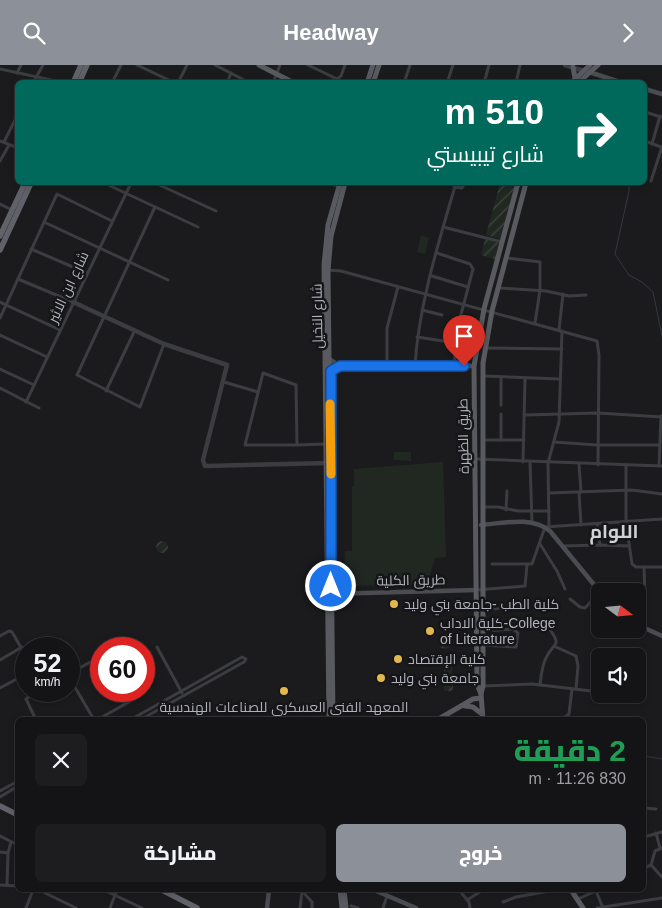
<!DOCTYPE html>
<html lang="ar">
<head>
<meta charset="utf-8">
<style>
  body { margin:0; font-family:Arial,Cairo,sans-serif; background:#1d1d1f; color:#f1f3f6; direction:rtl; height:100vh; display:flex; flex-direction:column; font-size:19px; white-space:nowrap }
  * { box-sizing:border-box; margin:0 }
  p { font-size:16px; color:#9d9ea1 }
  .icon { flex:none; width:28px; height:28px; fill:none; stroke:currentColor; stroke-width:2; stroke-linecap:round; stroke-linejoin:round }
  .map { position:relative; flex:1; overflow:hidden; direction:ltr }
  .panel { position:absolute; left:15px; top:652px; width:631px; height:175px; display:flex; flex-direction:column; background:#141416; border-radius:8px; box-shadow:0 2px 8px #0003,0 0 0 1px #333335; direction:rtl }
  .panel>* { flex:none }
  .hud { position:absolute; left:15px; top:15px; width:632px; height:105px; border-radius:8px; box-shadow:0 2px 8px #0003,0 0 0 1px #333335; direction:rtl; background:#00695c; color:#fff; overflow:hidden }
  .needle { width:32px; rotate:106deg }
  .fabs { position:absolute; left:591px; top:518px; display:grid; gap:10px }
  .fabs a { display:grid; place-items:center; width:55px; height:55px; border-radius:8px; background:#141416; box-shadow:0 2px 8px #0003,0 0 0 1px #333335; font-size:25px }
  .speed { position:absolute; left:15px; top:572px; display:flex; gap:10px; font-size:25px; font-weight:700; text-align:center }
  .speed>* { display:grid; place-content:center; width:65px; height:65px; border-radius:50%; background:#141416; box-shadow:0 2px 8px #0003,0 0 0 1px #333335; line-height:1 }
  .speed small { font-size:12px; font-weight:400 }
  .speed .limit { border:8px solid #d22; background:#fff; color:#111 }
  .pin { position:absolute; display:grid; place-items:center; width:42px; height:42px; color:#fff; margin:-51px -21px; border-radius:50% 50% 50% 0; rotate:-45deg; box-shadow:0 0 5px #0007 }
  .pin .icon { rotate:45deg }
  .me { position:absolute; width:55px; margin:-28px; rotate:0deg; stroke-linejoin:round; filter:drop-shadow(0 0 4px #0008) }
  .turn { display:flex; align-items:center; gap:18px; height:105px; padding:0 20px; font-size:22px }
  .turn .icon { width:65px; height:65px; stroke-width:2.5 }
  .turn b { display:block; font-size:35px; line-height:42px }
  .round { display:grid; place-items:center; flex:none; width:52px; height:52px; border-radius:8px; background:#1d1d1f }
  .summary { display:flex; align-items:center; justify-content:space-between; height:85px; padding:0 20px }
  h1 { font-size:30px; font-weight:800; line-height:38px; color:#1e9e55 }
  .button { display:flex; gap:10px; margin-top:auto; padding:10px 20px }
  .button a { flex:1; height:58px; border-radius:8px; background:#8c9099; color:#fff; font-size:20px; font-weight:800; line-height:58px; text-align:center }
  .button a+a { background:#1d1d1f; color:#f1f3f6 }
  header { display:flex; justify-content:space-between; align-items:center; height:65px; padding:0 20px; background:#8c9099; color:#fff; font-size:22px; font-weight:800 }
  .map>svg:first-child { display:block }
  .garden { fill:url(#garden-furrows) }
  .pitch { fill:#212822 }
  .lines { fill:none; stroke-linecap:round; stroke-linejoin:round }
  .stream { stroke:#323940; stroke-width:1 }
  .minor { stroke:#3c3d41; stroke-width:3 }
  .tertiary { stroke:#3c3d41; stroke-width:4.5 }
  .secondary { stroke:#4a4c51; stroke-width:4.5 }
  .primary { stroke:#595a60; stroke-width:5 }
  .trunk { stroke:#616269; stroke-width:5.5 }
  .route-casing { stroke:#114b97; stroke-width:12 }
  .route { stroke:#1a73e8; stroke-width:9 }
  .slow { stroke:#f59e0b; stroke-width:9 }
  .poi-dot { fill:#e1b84f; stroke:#161618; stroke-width:2 }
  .labels { text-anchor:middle; stroke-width:5; stroke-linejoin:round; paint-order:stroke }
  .street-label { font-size:14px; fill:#afb2bb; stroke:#161618 }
  .poi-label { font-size:14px; fill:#afb2bb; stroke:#161618; text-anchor:start }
  .district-label { font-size:19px; font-weight:bold; fill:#cfd1d7; stroke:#161618 }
</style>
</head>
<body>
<header><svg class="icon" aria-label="forward" viewBox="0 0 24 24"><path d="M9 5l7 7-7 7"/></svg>Headway<svg class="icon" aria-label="search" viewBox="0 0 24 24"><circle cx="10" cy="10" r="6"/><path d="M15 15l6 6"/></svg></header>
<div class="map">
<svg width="662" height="843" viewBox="0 0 662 843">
  <defs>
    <pattern id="garden-furrows" width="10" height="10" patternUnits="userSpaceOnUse" patternTransform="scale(1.25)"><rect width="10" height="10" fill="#212822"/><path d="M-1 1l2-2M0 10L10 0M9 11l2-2" fill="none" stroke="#3f4540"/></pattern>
  </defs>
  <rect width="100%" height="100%" fill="#1b1b1d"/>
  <g class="garden">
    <path d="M500,118H516L501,174L486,170Z"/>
    <path d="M485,174L499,178L495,194L481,190Z"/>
    <circle cx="162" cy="482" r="6"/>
    <circle cx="445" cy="578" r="6"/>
    <path d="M452,601L453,626H444V602Z"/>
  </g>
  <g class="pitch">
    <path d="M421,170L429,173L425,189L417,187Z"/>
    <path d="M394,387H411V396L394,395Z"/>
    <path d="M443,397L446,492L435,493L427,519L344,521L345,486H352V422L354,421V404Z"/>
  </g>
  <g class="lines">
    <g class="stream">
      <path d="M629,118V126L615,189L629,210L642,217L653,227L662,271"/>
      <path d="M644,691L662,694"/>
    </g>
    <g class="minor">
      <path d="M137,0L175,18"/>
      <path d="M215,0L250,18"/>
      <path d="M308,0L337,14L341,11L345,0"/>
      <path d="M0,4L65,18"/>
      <path d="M17,8L21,0"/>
      <path d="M33,18L43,0"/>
      <path d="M112,18L121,0"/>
      <path d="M178,18L187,0"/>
      <path d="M227,18L231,8"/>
      <path d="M273,18L280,0"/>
      <path d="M404,18L410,0"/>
      <path d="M447,18L453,0"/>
      <path d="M484,18L489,0"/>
      <path d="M516,18L520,0"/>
      <path d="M645,47L661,52"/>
      <path d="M0,76L18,83"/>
      <path d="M645,76L661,82"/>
      <path d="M4,77L18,49"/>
      <path d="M652,79L660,51"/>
      <path d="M0,96L9,80"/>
      <path d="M651,116L662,82"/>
      <path d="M104,118L198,162"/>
      <path d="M155,118L216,146"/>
      <path d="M326,118L339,121"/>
      <path d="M454,122L462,123L465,118"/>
      <path d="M0,139L12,145"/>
      <path d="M155,142L77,310L140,342L164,279"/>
      <path d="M44,157L168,215"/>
      <path d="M443,162L502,177"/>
      <path d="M31,184L87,208"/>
      <path d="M437,188L470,199L473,204L459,257L454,301"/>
      <path d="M507,193L540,197V225L535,258"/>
      <path d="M328,205L341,206L597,276L599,290L598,400"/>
      <path d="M432,211L468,222"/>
      <path d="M18,214L73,237"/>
      <path d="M499,223L546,226L569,231L586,230"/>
      <path d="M0,237L60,265"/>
      <path d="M422,245L442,250"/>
      <path d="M0,253L57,129L112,156"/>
      <path d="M559,265L563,229"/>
      <path d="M0,270L47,292"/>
      <path d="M417,272L456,278"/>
      <path d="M485,283L562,284"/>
      <path d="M415,300C419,239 439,176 456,118"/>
      <path d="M387,302V263L398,222"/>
      <path d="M0,304L34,320"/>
      <path d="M484,311L560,314"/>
      <path d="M224,317L258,327"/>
      <path d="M0,323L39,343"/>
      <path d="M106,326L135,265"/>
      <path d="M26,337L131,118"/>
      <path d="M501,340V312"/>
      <path d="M525,350L598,348L662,352"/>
      <path d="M482,375H524"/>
      <path d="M501,375V349"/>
      <path d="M554,377L597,380H659"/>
      <path d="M297,380H245L263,308L296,320L297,380L325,379"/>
      <path d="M475,394L662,401"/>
      <path d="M523,397L525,314"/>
      <path d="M530,397L532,457"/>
      <path d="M579,399L581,427"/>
      <path d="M626,401V457L632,499L636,502H662"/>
      <path d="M659,401L661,351"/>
      <path d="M579,427L581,460"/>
      <path d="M549,428L632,425L662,429"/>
      <path d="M482,442H498L518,446H549"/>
      <path d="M506,445L507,426"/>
      <path d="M597,459L600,480"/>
      <path d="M549,461L548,398L559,357L562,266"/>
      <path d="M540,479L557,506L565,524"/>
      <path d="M563,481L600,480L629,481"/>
      <path d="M492,499H532L545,462L662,454"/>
      <path d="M644,502L645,533"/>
      <path d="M476,525L525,521L527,500"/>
      <path d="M570,534L580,542L585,543L600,527"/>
      <path d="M483,545L509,542"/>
      <path d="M483,566L513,564L518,568L516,582L484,580"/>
      <path d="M0,571L9,566L12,567L26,591"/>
      <path d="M157,582L182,628"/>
      <path d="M556,582L576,591L578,601L576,624"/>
      <path d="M0,595L22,582"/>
      <path d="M69,609L101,591"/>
      <path d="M69,612L93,653L98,655"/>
      <path d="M540,620C541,610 542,599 547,591C555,576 562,582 549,563L540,560"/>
      <path d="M483,621L532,619L600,627"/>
      <path d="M0,623L26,609"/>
      <path d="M36,655L26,634L37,626"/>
      <path d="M97,655L134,634L135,626"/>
      <path d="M130,655L242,592L246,594L244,597L140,655"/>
      <path d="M561,655L569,649L572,624"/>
      <path d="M0,726L18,716"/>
      <path d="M0,732L18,721"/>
      <path d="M644,743L656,744"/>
      <path d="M656,768L660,783"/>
      <path d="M0,771L18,780"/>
      <path d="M644,772L662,767"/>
      <path d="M0,787L8,788"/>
      <path d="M651,800L655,786L662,783"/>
      <path d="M644,803L651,800L662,812"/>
      <path d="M0,820L18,821"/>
      <path d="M7,820L8,788L11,777"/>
      <path d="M39,825L76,843"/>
      <path d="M104,825L142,843"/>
      <path d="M459,825L469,837L470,843"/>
      <path d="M302,826L312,837V843"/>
      <path d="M596,826L603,843"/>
      <path d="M578,834L598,825"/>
      <path d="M467,835L483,825"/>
      <path d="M503,837L516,832L555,825"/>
      <path d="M351,841L358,843"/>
      <path d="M26,843L33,825"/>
      <path d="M110,843L117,825"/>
      <path d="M300,843L302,826"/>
      <path d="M383,843L387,831"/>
      <path d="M597,843L662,833"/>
    </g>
    <g class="tertiary">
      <path d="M565,0L584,6"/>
      <path d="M73,237L164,279L227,300L203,395L205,401L329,398"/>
    </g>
    <g class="secondary">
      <path d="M589,7L623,18"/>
      <path d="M645,24L662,29"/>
      <path d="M329,294L340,301H474"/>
      <path d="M481,460C504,458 532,451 550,466L600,527"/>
      <path d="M328,529L476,525"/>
      <path d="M638,560L662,571"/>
      <path d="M374,825L416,843"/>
      <path d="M267,843L269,825"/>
    </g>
    <g class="primary">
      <path d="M259,0L294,18"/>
      <path d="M573,2L575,13"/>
      <path d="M367,18L373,0"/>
      <path d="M373,18L379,0"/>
      <path d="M571,18L590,0"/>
      <path d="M578,18L598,0"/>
      <path d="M332,537L339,530"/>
      <path d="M481,629L477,619L474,301L484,244L518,118"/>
      <path d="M465,641L473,642L482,649"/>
      <path d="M329,655L324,200L328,160L340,118"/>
      <path d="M333,655L328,205L331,171L345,118"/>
      <path d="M437,655L473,634L481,633"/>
      <path d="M483,655L481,629L483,621V298L492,246L526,118"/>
      <path d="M340,825L342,843"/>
      <path d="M344,825L346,843"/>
      <path d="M571,825L583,843"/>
    </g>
    <g class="trunk">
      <path d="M73,18L81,0"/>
      <path d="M79,18L87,0"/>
      <path d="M0,171L25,118"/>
      <path d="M0,185L31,118"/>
      <path d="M0,741L18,750"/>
      <path d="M162,825L197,843"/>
    </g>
  </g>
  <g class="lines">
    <defs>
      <path id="route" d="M331,521V306L340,301H464"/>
    </defs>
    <use href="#route" class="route-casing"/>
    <use href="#route" class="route"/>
    <path class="slow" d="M330,339L331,409"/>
  </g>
  <g class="poi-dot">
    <circle cx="394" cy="539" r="5"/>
    <circle cx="430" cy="566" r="5"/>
    <circle cx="398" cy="594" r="5"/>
    <circle cx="381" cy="613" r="5"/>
    <circle cx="284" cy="626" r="5"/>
  </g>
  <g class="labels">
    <g class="street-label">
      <text transform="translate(68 222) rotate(-65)" y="5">شارع ابن الاثير</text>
      <text transform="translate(317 251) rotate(-91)" y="5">شارع النخيل</text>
      <text transform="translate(463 371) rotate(-91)" y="5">طريق الظهرة</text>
      <text transform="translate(411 515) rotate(-1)" y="5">طريق الكلية</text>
    </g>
    <g class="poi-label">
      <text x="404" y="544">كلية الطب -جامعة بني وليد</text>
      <text x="440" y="563">كلية الاداب-College<tspan x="440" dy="16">of Literature</tspan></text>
      <text x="408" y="599">كلية الإقتصاد</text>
      <text x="391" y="618">جامعة بني وليد</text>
      <text x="284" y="647" text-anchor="middle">المعهد الفني العسكري للصناعات الهندسية</text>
    </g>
    <g class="district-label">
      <text x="614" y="473">اللوام</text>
    </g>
  </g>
</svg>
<div class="fabs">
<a><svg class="needle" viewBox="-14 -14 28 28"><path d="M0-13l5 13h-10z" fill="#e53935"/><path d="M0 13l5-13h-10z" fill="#9d9ea1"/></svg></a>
<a><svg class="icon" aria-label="sound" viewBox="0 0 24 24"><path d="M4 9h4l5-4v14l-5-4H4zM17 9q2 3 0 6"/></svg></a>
</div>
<div class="speed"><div>52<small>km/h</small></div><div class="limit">60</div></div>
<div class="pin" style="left:464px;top:301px;background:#d93025"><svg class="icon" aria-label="arrive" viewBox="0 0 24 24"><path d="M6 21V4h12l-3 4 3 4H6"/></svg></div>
<svg class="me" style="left:331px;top:521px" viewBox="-20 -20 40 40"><circle r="17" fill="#1a73e8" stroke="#fff" stroke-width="3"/><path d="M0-11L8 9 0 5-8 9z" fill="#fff"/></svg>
<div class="hud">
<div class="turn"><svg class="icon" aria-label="right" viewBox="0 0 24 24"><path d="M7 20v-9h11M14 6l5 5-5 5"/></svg><div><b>510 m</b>شارع تيبيستي</div></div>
</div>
<section class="panel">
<div class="summary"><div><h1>2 دقيقة</h1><p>830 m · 11:26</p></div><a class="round"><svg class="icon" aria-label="close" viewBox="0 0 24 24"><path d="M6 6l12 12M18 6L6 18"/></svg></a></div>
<div class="button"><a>خروج</a><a>مشاركة</a></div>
</section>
</div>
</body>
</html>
